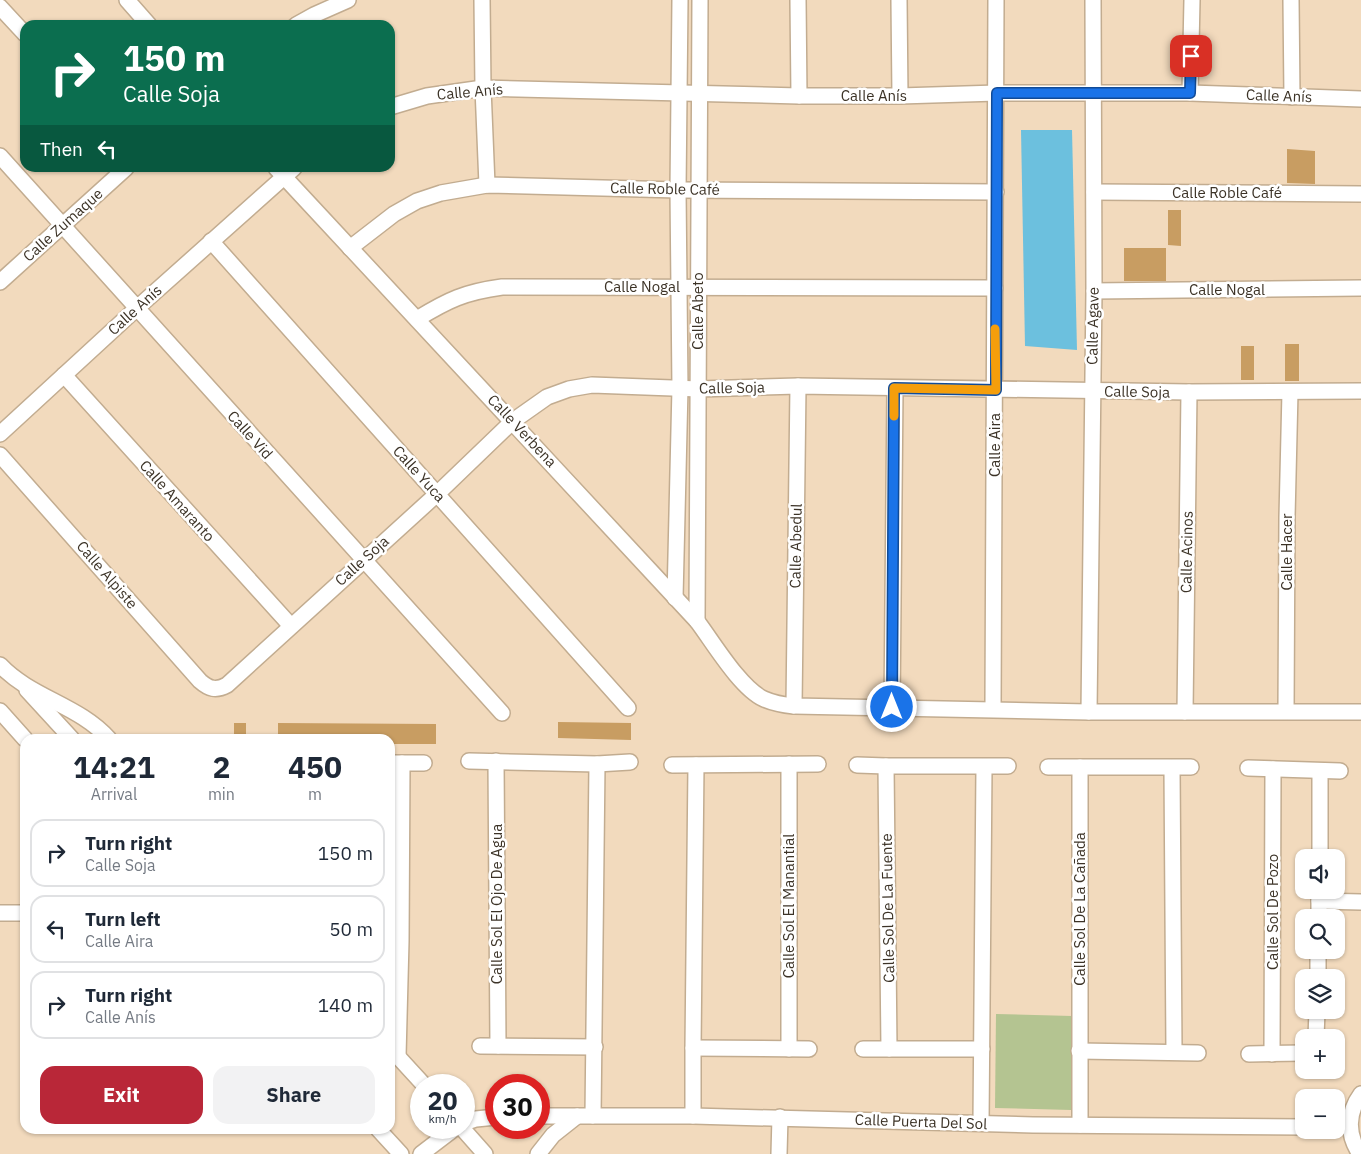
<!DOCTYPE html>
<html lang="en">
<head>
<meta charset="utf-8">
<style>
  body { margin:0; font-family:"IBM Plex Sans",sans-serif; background:#f2f2f3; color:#1f2937; height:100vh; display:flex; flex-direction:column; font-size:19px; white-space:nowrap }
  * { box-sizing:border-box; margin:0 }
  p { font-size:16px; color:#747a83 }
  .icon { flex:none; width:28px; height:28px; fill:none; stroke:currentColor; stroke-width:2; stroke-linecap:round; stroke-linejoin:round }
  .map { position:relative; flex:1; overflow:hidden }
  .side { position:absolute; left:20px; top:734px; width:375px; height:400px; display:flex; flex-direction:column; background:#fff; border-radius:15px; box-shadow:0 1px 4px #0004 }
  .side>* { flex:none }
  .banner { position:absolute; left:20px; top:20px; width:375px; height:152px; border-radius:15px; box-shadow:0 1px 4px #0004; background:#0b6e4f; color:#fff; overflow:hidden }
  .buttons { position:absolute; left:1295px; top:849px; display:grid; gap:10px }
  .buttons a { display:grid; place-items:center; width:50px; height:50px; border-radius:10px; background:#fff; box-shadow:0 1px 4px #0004; font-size:25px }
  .speed { position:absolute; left:410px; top:1074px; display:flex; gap:10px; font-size:25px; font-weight:700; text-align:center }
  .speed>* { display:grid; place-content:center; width:65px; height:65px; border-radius:50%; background:#fff; box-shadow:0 1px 4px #0004; line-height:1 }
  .speed small { font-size:12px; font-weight:400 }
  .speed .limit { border:8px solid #d22; background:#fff; color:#111 }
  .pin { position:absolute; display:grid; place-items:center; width:42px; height:42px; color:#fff; margin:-21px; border-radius:10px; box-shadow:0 2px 8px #0006 }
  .me { position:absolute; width:55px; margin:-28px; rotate:0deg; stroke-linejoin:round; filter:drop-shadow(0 0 4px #0008) }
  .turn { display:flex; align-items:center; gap:18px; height:105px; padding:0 20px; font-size:22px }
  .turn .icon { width:65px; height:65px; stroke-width:2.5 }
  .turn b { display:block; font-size:35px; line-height:42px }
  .then { display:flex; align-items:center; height:48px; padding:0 20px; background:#0003; gap:10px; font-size:19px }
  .eta { display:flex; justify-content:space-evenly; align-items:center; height:85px; text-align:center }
  .eta b { font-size:30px; font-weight:700; line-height:35px }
  .button { display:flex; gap:10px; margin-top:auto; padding:10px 20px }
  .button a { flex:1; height:58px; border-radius:15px; background:#b92738; color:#fff; font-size:20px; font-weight:700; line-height:58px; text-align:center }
  .button a+a { background:#f2f2f3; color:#1f2937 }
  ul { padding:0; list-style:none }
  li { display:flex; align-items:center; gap:15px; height:68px; margin:0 10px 8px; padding:0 10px; border:2px solid #e0e1e3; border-radius:15px }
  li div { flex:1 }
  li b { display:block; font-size:19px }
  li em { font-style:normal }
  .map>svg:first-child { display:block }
  .green { fill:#b4c491 }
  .water { fill:#6cc0de }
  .building { fill:#c89d62 }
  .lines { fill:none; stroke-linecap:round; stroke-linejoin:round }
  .minor-casing { stroke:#c2ac90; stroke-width:18 }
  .minor { stroke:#fff; stroke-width:15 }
  .route-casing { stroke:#114b97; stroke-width:12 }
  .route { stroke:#1a73e8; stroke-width:9 }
  .slow { stroke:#f59e0b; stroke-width:9 }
  .labels { text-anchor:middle; stroke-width:5; stroke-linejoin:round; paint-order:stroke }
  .street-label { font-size:15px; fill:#3c3327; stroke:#fff }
</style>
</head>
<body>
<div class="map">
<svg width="1361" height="1154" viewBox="0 0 1361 1154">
  <rect width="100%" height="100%" fill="#f2dabd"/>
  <path class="green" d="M996,1014L1072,1016L1071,1110L995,1108Z"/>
  <path class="water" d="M1021,130H1072L1077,350L1025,346Z"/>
  <g class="building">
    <path d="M1287,149L1315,151V184L1287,183Z"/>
    <path d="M1168,210H1181V246L1168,245Z"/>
    <rect x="1124" y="248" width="42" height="33"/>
    <rect x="1285" y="344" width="14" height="37"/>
    <rect x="1241" y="346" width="13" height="34"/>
    <path d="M558,722L631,723V740L558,738Z"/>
    <rect x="234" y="723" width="12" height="16"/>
    <path d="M278,723L436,724V744H390V739H278Z"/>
  </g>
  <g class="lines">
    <defs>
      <g id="minor">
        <path d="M127,0L149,25"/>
        <path d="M482,0L483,88L487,185"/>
        <path d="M798,0L799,96"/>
        <path d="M899,0L900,96"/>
        <path d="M1291,0L1292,97"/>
        <path d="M0,7L25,34"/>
        <path d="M296,25L314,15L348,0"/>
        <path d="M1190,93L1192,0"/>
        <path d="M390,107L427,96L483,88L799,96H900L997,93H1190L1361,99"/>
        <path d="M0,156L502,713"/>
        <path d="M276,168L697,621C713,642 740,688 764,699C773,703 784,705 794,706L1089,712H1361"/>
        <path d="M1094,192L1361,194"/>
        <path d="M211,241L628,708"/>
        <path d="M350,248L394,214L417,201L441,193L487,185L678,190L996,192"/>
        <path d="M0,282L126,168"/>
        <path d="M1094,291L1361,288"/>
        <path d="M417,319C448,300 465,292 502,287L995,288"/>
        <path d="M64,375L291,626"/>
        <path d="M0,434L137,308L294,168"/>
        <path d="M0,455L200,681C209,689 216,691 227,685L437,494L513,421L547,397L569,389L592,385L699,389L798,386L1189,392L1361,391"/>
        <path d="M675,598L680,388L678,190L680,0"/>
        <path d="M697,621L700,0"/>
        <path d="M0,665C31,698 79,705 109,739"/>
        <path d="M27,690L72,739"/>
        <path d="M794,706L798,386"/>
        <path d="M892,707L895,389"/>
        <path d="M993,709L996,0"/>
        <path d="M0,711L25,739"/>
        <path d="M1286,711L1287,517L1290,392"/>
        <path d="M1089,712L1094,291L1093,0"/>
        <path d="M1185,712L1189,392"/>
        <path d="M469,761L597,764L630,762"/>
        <path d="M496,761L498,1046"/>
        <path d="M390,763H424"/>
        <path d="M672,765L818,764"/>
        <path d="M857,765L886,766H1008"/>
        <path d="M886,766L889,1049"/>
        <path d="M1048,767H1191"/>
        <path d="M1172,768L1174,1052"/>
        <path d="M1248,768L1340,771"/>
        <path d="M1320,858V771"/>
        <path d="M1319,901L1361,902"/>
        <path d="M0,913H25"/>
        <path d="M1319,918V890"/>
        <path d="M1318,978V950"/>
        <path d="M1316,1038L1317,1010"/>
        <path d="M480,1046L595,1047"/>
        <path d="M693,1048L809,1049"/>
        <path d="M391,1049L424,1085"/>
        <path d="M789,1049V764"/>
        <path d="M863,1049H982"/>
        <path d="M1079,1051L1198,1053"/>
        <path d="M1249,1054L1304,1053"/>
        <path d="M1272,1054L1273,769"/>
        <path d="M398,1056L401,941L402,763"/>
        <path d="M539,1116H693L1033,1125L1304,1127"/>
        <path d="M593,1116L597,764"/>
        <path d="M693,1116V1048L696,765"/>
        <path d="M464,1123L476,1119L496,1117"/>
        <path d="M981,1123L984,767"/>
        <path d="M1080,1125V767"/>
        <path d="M462,1128L485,1154"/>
        <path d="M378,1129L401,1154"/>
        <path d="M421,1154L455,1128"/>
        <path d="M538,1154L553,1135L577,1116"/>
        <path d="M779,1154L780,1117"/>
        <path d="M1360,1154C1347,1135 1347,1113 1361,1094"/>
      </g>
    </defs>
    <use href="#minor" class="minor-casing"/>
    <use href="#minor" class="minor"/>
  </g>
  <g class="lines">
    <defs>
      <path id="route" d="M892,707L894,388L996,390L997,93H1190L1191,56"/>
    </defs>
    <use href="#route" class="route-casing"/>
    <use href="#route" class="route"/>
    <path class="slow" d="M894,416V388L996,390L995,329"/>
  </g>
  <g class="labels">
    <g class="street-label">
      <text transform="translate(470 92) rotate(-5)" y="5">Calle Anís</text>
      <text x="874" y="101">Calle Anís</text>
      <text transform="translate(1279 96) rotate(2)" y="5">Calle Anís</text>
      <text transform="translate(665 189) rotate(1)" y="5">Calle Roble Café</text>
      <text x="1227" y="198">Calle Roble Café</text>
      <text transform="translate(63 225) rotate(-42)" y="5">Calle Zumaque</text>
      <text x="642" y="292">Calle Nogal</text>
      <text x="1227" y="295">Calle Nogal</text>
      <text transform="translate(135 310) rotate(-42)" y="5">Calle Anís</text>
      <text transform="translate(698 311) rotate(-90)" y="5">Calle Abeto</text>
      <text transform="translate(1093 326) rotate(-89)" y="5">Calle Agave</text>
      <text transform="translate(732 388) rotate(-1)" y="5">Calle Soja</text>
      <text transform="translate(1137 392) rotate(1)" y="5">Calle Soja</text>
      <text transform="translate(522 431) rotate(47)" y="5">Calle Verbena</text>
      <text transform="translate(250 435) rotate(48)" y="5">Calle Vid</text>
      <text transform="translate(995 445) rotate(-90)" y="5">Calle Aira</text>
      <text transform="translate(419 474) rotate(48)" y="5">Calle Yuca</text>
      <text transform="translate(177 501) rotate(48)" y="5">Calle Amaranto</text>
      <text transform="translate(796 546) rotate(-89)" y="5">Calle Abedul</text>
      <text transform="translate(1187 552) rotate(-89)" y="5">Calle Acinos</text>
      <text transform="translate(1287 552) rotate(-90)" y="5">Calle Hacer</text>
      <text transform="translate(362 561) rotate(-42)" y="5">Calle Soja</text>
      <text transform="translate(107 575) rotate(49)" y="5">Calle Alpiste</text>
      <text transform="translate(497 904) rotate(-90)" y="5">Calle Sol El Ojo De Agua</text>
      <text transform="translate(789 906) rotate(-90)" y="5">Calle Sol El Manantial</text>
      <text transform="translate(888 908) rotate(-91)" y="5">Calle Sol De La Fuente</text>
      <text transform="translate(1080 909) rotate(-90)" y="5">Calle Sol De La Cañada</text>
      <text transform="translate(1273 912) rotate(-90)" y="5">Calle Sol De Pozo</text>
      <text transform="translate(921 1122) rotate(2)" y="5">Calle Puerta Del Sol</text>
    </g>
  </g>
</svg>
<div class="buttons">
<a><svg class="icon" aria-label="sound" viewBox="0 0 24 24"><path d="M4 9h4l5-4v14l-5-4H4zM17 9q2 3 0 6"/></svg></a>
<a><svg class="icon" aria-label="search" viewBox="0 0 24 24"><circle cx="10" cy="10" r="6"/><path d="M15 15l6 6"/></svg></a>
<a><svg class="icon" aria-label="layers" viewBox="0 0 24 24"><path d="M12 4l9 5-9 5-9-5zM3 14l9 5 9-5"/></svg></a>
<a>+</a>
<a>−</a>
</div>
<div class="speed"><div>20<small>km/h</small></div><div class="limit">30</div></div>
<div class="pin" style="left:1191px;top:56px;background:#d93025"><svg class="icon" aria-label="arrive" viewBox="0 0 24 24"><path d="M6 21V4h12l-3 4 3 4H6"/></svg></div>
<svg class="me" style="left:892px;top:707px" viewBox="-20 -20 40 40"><circle r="17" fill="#1a73e8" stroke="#fff" stroke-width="3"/><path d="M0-11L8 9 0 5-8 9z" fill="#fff"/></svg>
<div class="banner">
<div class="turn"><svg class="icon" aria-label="right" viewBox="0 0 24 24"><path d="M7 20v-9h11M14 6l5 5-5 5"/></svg><div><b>150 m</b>Calle Soja</div></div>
<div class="then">Then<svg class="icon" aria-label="left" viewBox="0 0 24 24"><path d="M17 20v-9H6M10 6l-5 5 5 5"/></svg></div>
</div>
<section class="side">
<div class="eta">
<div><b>14:21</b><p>Arrival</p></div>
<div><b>2</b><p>min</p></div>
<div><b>450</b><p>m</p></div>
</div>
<ul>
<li><svg class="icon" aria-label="right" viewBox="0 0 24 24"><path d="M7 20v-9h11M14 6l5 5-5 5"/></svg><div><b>Turn right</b><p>Calle Soja</p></div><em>150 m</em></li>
<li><svg class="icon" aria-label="left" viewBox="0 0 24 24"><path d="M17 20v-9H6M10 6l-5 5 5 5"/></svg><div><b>Turn left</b><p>Calle Aira</p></div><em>50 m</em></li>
<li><svg class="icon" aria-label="right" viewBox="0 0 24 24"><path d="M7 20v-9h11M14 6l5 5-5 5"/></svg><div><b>Turn right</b><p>Calle Anís</p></div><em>140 m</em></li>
</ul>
<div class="button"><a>Exit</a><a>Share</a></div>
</section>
</div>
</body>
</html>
